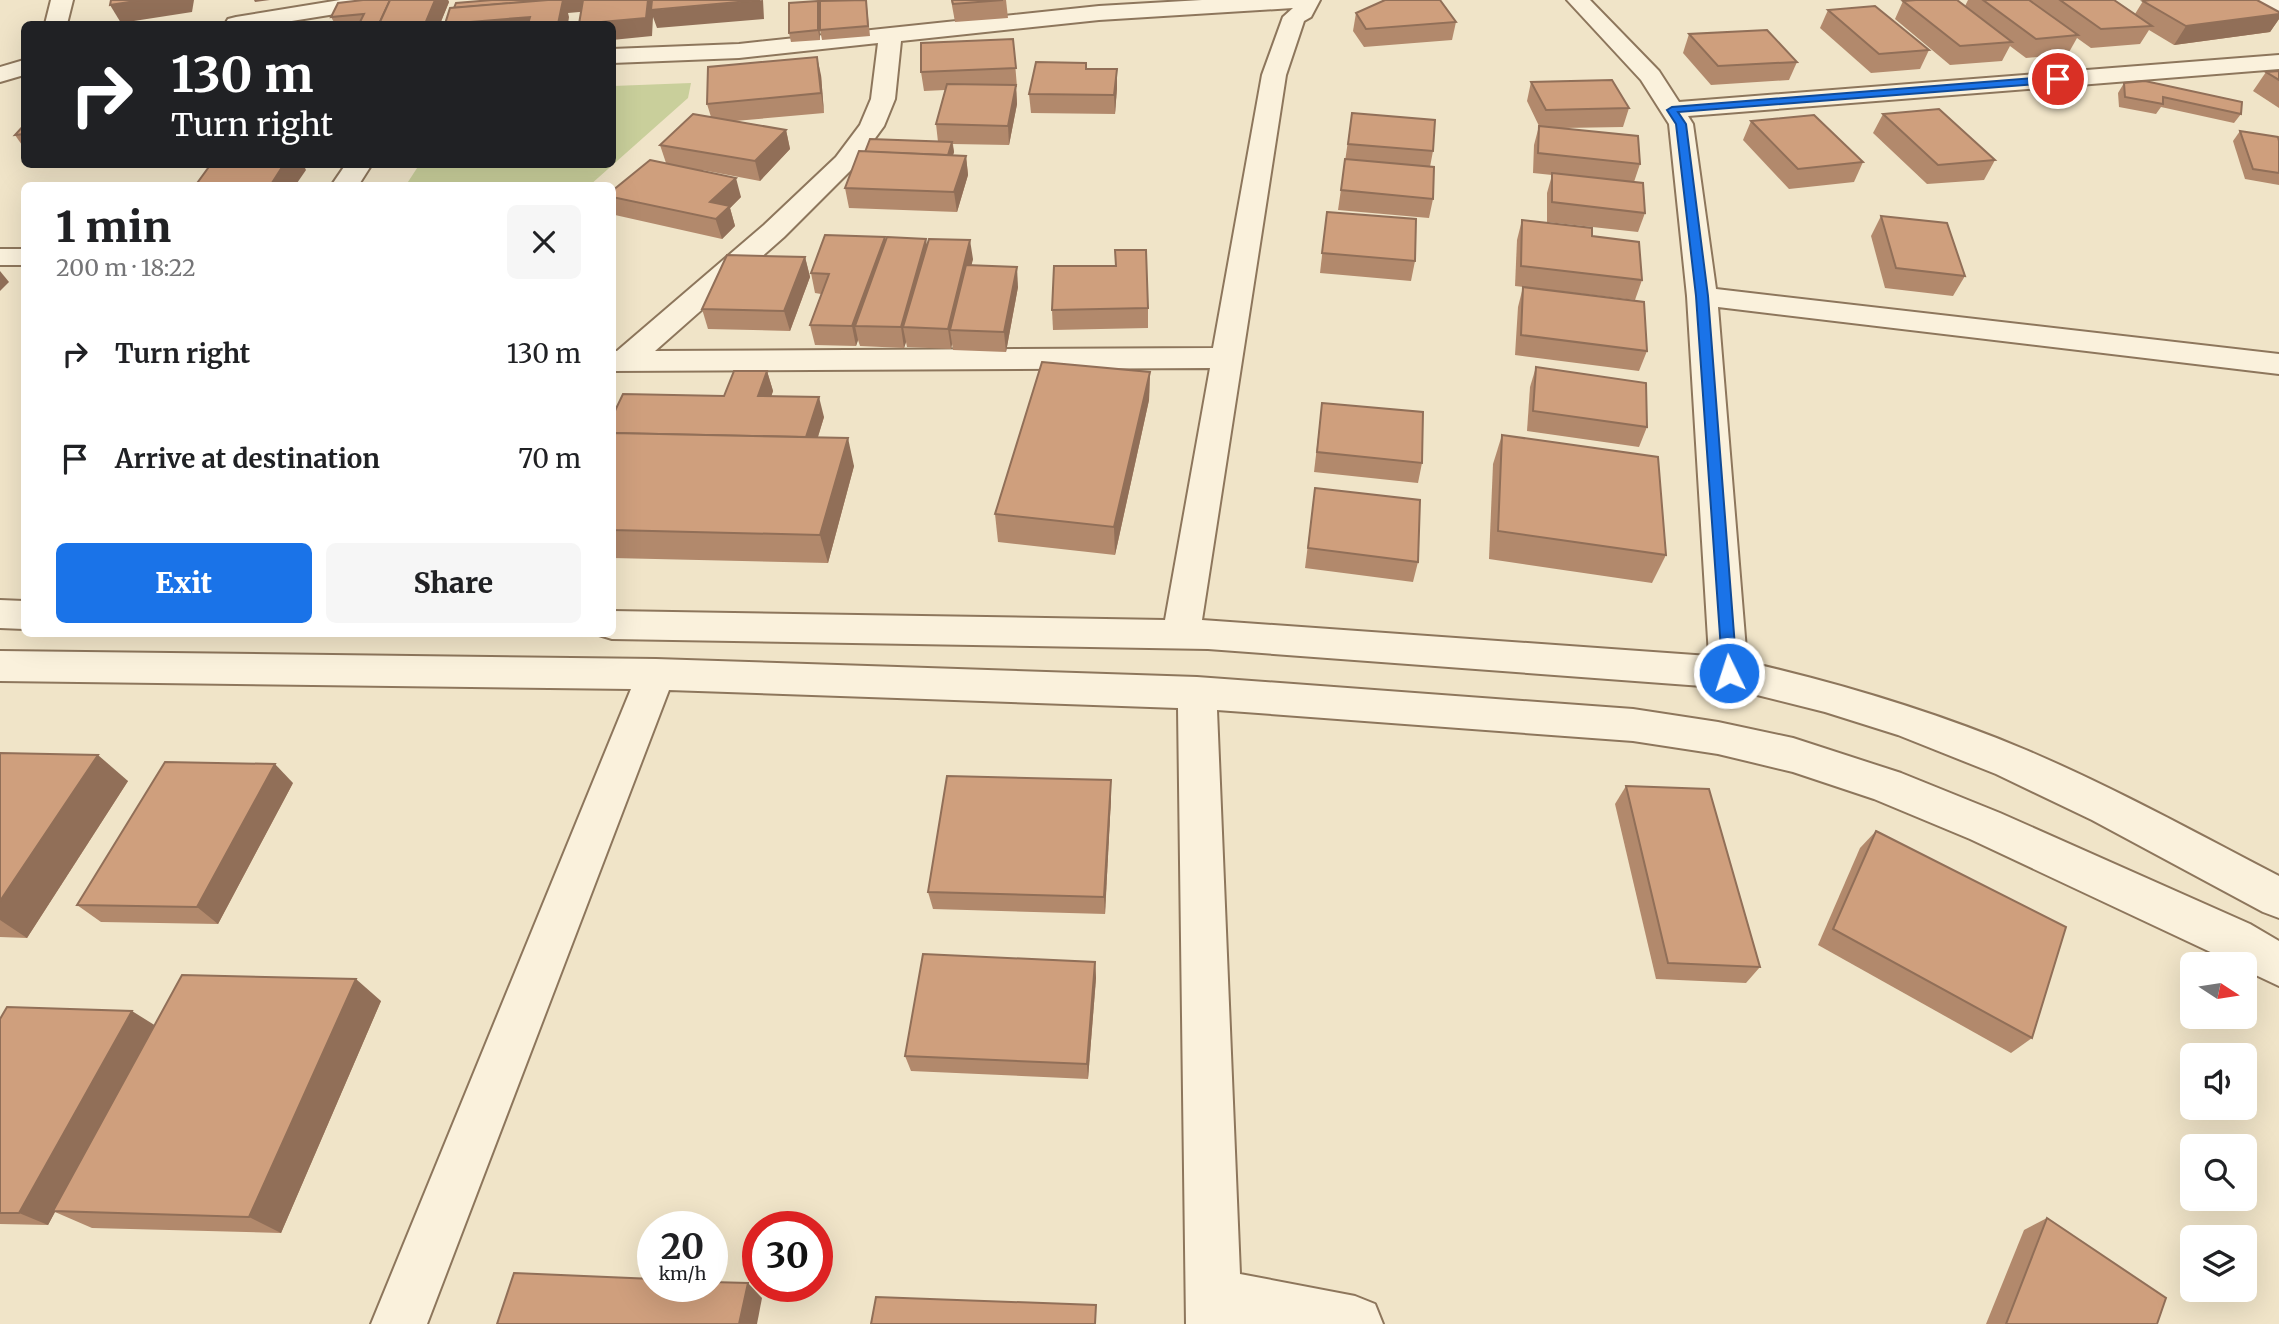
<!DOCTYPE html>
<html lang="en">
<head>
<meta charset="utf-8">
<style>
  body { margin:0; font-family:Merriweather,serif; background:#f6f6f6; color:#202124; height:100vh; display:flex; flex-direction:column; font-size:26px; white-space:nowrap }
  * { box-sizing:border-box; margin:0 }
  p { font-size:23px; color:#757577 }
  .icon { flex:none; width:38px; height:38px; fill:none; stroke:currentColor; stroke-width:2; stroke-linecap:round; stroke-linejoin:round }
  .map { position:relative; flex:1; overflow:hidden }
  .drawer { position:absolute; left:21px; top:182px; width:595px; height:455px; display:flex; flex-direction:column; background:#fff; border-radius:10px; box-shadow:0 7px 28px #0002 }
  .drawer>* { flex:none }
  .top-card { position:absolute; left:21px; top:21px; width:595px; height:147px; border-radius:10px; box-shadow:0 7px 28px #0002; background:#202124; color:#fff; overflow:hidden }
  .needle { width:46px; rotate:102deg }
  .tools { position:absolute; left:2180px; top:952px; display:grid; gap:14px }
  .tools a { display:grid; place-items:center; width:77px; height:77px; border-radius:10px; background:#fff; box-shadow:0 7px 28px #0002; font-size:35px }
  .speed { position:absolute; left:637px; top:1211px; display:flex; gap:14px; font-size:35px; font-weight:700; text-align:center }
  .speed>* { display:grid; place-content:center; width:91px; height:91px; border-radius:50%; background:#fff; box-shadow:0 7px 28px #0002; line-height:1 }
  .speed small { font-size:18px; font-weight:400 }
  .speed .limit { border:10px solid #d22; background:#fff; color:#111 }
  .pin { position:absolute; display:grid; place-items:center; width:60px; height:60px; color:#fff; margin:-30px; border:4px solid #fff; border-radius:50%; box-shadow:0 2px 7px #0007 }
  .me { position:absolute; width:77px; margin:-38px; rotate:356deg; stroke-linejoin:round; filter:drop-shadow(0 0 5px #0008) }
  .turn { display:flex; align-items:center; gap:24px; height:147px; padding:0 35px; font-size:32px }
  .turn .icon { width:91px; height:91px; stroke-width:2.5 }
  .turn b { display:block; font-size:49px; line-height:60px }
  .round { display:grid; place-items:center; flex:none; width:74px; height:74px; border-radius:10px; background:#f6f6f6 }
  .overview { display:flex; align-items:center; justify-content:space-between; height:119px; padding:0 35px }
  h1 { font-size:42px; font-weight:800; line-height:52px }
  .primary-button { display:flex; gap:14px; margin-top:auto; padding:14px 35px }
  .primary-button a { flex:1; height:80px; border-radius:10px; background:#1a73e8; color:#fff; font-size:28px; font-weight:800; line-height:80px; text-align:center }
  .primary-button a+a { background:#f6f6f6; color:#202124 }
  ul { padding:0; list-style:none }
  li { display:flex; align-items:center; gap:21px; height:105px; padding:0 35px }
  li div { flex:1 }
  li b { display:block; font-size:26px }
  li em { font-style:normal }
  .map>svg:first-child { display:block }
  .green { fill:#c9cf9b }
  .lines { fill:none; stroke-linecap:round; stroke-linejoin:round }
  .minor-casing { stroke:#8d765c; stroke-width:4 }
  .minor { fill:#faf1dc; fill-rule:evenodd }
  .wall { fill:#b2896c }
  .shaded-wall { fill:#916f58 }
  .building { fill:#cf9f7d; stroke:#916f58; stroke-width:2 }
  .route { fill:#1a73e8; stroke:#114b97; stroke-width:2 }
</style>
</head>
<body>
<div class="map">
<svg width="2279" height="1324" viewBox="0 0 2279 1324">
  <rect width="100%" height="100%" fill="#f0e4c8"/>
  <path class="green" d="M691,83L688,98L590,185H406L419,165L612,164L613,86Z"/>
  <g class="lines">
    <defs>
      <g id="minor">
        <path d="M51,0H73L67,24H45Z"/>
        <path d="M340,0H390L387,5L379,7L273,24H225L228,19L236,17Z"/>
        <path d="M1202,0H1320L1311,17L1304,21L1286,75L1202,620L1709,656L1687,296L1669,124L1641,80L1567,0H1590L1659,71L1679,102L2279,55V69L1688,116L1693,124L1716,289L2279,354V374L1718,307L1747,662C1842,684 1936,712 2026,750C2113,787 2196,833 2279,876V918L2263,912L2092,820L1996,774L1898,735L1825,712L1729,688L1208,649L612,639L599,635L612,634V611L1165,620L1210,368L612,371V351H617L764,225L836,157L860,125L871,99L878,43L739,58L612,63V49L739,44L1099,6ZM1293,8L1283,17L1262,75L1213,348L655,351L784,237L854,167L884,126L895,99L901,41L1099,20Z"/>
        <path d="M2255,0H2279V16L2271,14Z"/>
        <path d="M24,60V75L0,82V67Z"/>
        <path d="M346,164H372L358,186H331Z"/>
        <rect x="0" y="249" width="24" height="16"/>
        <path d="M0,600L24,601V629L0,628Z"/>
        <path d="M0,651L656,659L1197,677L1633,709L1718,722L1793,738L1901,773L2000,813L2250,924L2279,941V986L2245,970V964H2236L1970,839L1874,799L1793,772L1718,754L1633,741L1217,710L1240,1274L1355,1296L1375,1304L1383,1324H1186L1178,708L669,690L427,1324H371L631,689L0,681Z"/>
      </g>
    </defs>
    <use href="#minor" class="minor-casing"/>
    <use href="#minor" class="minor"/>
  </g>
  <g class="wall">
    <path d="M363,0H448L449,2L440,24H335L331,17Z"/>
    <path d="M951,0H1006L1008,18L955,22Z"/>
    <path d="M1968,0H2114L2135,14L2143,1L2279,12V19L2270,32L2174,45L2149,30L2140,44L2091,48L2077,38L2068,54L2026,58L2010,46L2002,61L1950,65L1895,19L1903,1L1965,6Z"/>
    <path d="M818,1L819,10L820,40L791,42L789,33Z"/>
    <path d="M867,7L870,36L822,40L820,30Z"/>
    <path d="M1828,10L1929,50L1920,69L1871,73L1820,28Z"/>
    <path d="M1356,13L1456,22L1452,40L1364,47L1353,31Z"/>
    <path d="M1689,34L1797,62L1789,80L1711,85L1683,53Z"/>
    <path d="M1013,39L1017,87H1016L1017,104L1009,145L953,144L954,152L953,155L966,156L968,175L957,212L849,208L845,188L865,152L938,142L936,124L945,90L924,91L921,72Z"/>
    <path d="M1087,69H1117V88L1115,114L1031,113L1029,94Z"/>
    <path d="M2279,71V108L2253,91L2266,72Z"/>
    <path d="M821,75L824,113L735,121L786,130L790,149L760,181L702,170L741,197L730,208L735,226L722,239L615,215L612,209V191L666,163L660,145L711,117L707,104Z"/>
    <path d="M1531,82L1629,108L1623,127L1562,128L1640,164L1634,182L1645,213L1638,232L1547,222V193L1552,175L1533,173L1534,145L1539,126L1527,101Z"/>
    <path d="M2124,83L2241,114L2234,123L2161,107L2156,114L2119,107L2118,93Z"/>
    <path d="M1352,113L1433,151L1430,167L1433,199L1429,218L1338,210Z"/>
    <path d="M1883,114L1995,160L1984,180L1927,184L1873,133Z"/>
    <path d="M1751,121L1863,162L1854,182L1789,189L1743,140Z"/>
    <path d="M24,125V148L15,135Z"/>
    <path d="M2240,131L2279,141V185L2245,179L2233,141Z"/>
    <path d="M1327,212L1415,261L1411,281L1320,273Z"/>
    <path d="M1881,216L1965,276L1953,296L1885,288L1871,236Z"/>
    <path d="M1522,220L1592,236L1642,280L1635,300L1515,286L1517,240Z"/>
    <path d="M886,241L927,244L973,259L971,265L1018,287L1006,352L953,350L952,344L951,349L907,347L906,342L904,348L860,346L858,340L856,346L815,345L810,325L821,294L815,293L811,273Z"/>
    <path d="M805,257L810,277L790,331L708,329L702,309Z"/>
    <path d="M1116,266L1148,308V328L1053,330L1052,310Z"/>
    <path d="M1523,287L1647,351L1639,371L1515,355L1518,307Z"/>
    <path d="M1536,367L1647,427L1639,447L1527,431L1530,387Z"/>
    <path d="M767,371L773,391L771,396L824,417L818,437L854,466L828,563L612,558V417L724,396Z"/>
    <path d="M1150,372L1149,400L1115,555L998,542L995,514Z"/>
    <path d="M1322,403L1422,463L1418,483L1314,472Z"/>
    <path d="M1502,435L1666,555L1652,583L1489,559L1493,464Z"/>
    <path d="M1315,488L1418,562L1413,582L1305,568Z"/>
    <path d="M0,753L128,781L27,938L0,937Z"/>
    <path d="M1111,780V798L1105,914L933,909L928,892Z"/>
    <path d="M293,783L218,924L101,922L77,905Z"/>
    <path d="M1626,786L1760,967L1746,983L1656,979L1615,804Z"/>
    <path d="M1876,831L2032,1038L2011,1053L1818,945L1860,848Z"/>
    <path d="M1095,962L1096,978L1088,1079L911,1071L905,1056Z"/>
    <path d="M381,1001L281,1233L92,1228L55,1212L48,1225L0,1224V1019L154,1025Z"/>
    <path d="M2047,1218L2157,1324H1986L2024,1230Z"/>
  </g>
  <g class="shaded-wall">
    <path d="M142,0H194L192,12L121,23L110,5Z"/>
    <path d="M254,0H270L255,2Z"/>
    <path d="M435,0H448L449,2L440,24H425Z"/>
    <path d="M554,0H654V10L763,0L764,19L657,28L653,17L652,36L612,40V24H579L647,6L568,13L569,17L568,24H558Z"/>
    <path d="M818,1L819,10L820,40L818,30Z"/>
    <path d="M2279,14V19L2270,32L2174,45L2186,26Z"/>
    <path d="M530,17L533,24H445Z"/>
    <path d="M817,57L821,75L824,113L821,93Z"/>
    <path d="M1117,69V88L1115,114L1114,95Z"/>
    <path d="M1016,85L1017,104L1009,145L1008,126Z"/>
    <path d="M786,130L790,149L760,181L755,161Z"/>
    <path d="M952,142L954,152L947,173L946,162Z"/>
    <path d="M966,156L968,175L957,212L954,192Z"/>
    <path d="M284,164H303L306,170L295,186H270Z"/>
    <path d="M736,178L741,197L730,208L735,226L722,239L710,202Z"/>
    <path d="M885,237L889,257L855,326L858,340L856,346L852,326Z"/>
    <path d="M926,239L929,259L903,327L906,342L904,348L901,327Z"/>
    <path d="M970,240L973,259L956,330H950L952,344L951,349L948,329Z"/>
    <path d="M805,257L810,277L790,331L784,311Z"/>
    <path d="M1017,267L1018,287L1006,352L1004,332Z"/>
    <path d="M0,271L9,282L0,291Z"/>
    <path d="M767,371L773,391L765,416L758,396Z"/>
    <path d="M1150,372L1149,400L1115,555L1114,527Z"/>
    <path d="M819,397L824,417L810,462L805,441Z"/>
    <path d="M848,438L854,466L828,563L820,535Z"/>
    <path d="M98,755L128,781L27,938L0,920V901Z"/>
    <path d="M275,764L293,783L218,924L197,907Z"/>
    <path d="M1111,780V798L1105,914L1104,897Z"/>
    <path d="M1095,962L1096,978L1088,1079L1087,1064Z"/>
    <path d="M356,979L381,1001L281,1233L249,1217Z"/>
    <path d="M132,1011L156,1026L53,1211L55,1212L48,1225L19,1213Z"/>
    <path d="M748,1283L762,1298L757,1324H739Z"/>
  </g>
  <g class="building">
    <path d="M111,0H142L110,5Z"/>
    <path d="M363,0H390L379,24H359L364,14L331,17L338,3Z"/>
    <path d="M390,0H435L425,24H379Z"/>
    <path d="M492,0H548L454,8L456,3Z"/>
    <path d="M548,0H563L558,24H528L530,17L445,24L450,8Z"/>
    <path d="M583,0H648L646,18L579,24Z"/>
    <path d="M652,0H760L651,10Z"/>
    <path d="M866,0L868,26L820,30V1Z"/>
    <path d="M952,0H1003L953,4Z"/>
    <path d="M1385,0H1440L1456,22L1366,29L1356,13Z"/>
    <path d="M1916,0H1957L2012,42L1960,46L1903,1Z"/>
    <path d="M1983,0H2029L2078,35L2036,39Z"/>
    <path d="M2060,0H2114L2152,26L2101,29Z"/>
    <path d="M2150,0H2257L2279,12V14L2186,26L2143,1Z"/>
    <path d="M818,1V30L789,33V3Z"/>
    <path d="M1875,6L1929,50L1879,54L1828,10Z"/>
    <path d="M1767,30L1797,62L1718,66L1689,34Z"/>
    <path d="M1013,39L1016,68L921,72V43Z"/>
    <path d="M817,57L821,93L707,104L708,67Z"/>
    <path d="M1036,62L1086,63V69H1117L1114,95L1029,94Z"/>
    <path d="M2279,71V80L2266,72Z"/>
    <path d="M1612,80L1629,108L1546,110L1531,82Z"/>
    <path d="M2145,81L2242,102L2241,114L2163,97V104L2125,97L2124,83Z"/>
    <path d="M947,84L1016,85L1008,126L936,124Z"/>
    <path d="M1939,109L1995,160L1938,165L1883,114Z"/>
    <path d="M1352,113L1435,120L1433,151L1348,144Z"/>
    <path d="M693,114L786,130L755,161L660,145Z"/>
    <path d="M1814,115L1863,162L1798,169L1751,121Z"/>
    <path d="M24,125V134L15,135Z"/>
    <path d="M1539,126L1638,136L1640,164L1538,153Z"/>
    <path d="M2240,131L2278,137L2279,141V173L2253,169Z"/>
    <path d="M870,139L952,142L948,155L865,152Z"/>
    <path d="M859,151L966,156L954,192L845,188Z"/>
    <path d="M1345,159L1434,167L1433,199L1341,190Z"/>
    <path d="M650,160L736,178L710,202L730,206L716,219L612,197V191Z"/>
    <path d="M211,164H284L270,186H195Z"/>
    <path d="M1552,173L1643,183L1645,213L1552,202Z"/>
    <path d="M1327,212L1416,219L1415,261L1322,253Z"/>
    <path d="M1881,216L1947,223L1965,276L1896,268Z"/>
    <path d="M1522,220L1592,228V236L1639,242L1642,280L1521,266Z"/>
    <path d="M825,235L885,237L852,326L810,325L829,274L811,273Z"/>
    <path d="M887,237L926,239L901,327L855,326Z"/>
    <path d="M929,239L970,240L948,329L903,327Z"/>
    <path d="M1115,250H1146L1148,308L1052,310L1054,266H1116Z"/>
    <path d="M727,255L805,257L784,311L702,309Z"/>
    <path d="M966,265L1017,267L1004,332L950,330Z"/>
    <path d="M1523,287L1644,302L1647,351L1521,335Z"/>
    <path d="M1042,362L1150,372L1114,527L995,514Z"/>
    <path d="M1536,367L1646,383L1647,427L1533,411Z"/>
    <path d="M734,371H767L758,396L819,397L806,437L612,433V417L623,394L724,396Z"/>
    <path d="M1322,403L1423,412L1422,463L1317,452Z"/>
    <path d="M612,433L848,438L820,535L612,530Z"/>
    <path d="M1502,435L1658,457L1666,555L1498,531Z"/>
    <path d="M1315,488L1420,500L1418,562L1308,548Z"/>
    <path d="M0,753L98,755L0,901Z"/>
    <path d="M165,762L275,764L197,907L77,905Z"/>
    <path d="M947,776L1111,780L1104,897L928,892Z"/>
    <path d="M1626,786L1709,789L1760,967L1668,963Z"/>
    <path d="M1876,831L2066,927L2032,1038L1833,929Z"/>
    <path d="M923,954L1095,962L1087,1064L905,1056Z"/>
    <path d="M182,975L356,979L249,1217L53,1211Z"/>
    <path d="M7,1007L132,1011L19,1213H0V1019Z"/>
    <path d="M2047,1218L2166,1298L2157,1324H2006Z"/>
    <path d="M514,1273L653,1279V1286H712V1282L748,1283L739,1324H497Z"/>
    <path d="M876,1297L1096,1305L1095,1324H871Z"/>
  </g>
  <path class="route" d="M2058,76L2062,77V82L1678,112L1686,124L1708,296L1737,673L1729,680L1723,678L1696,296L1676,124L1667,110L1672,107Z"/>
</svg>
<div class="tools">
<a><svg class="needle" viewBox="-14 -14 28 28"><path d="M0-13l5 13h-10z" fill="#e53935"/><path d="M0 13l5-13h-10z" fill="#757577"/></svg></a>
<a><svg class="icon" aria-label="sound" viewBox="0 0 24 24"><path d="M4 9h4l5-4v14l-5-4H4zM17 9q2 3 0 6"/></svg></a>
<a><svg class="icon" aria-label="search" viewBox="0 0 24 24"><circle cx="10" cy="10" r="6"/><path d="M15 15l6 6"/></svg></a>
<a><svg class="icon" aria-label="layers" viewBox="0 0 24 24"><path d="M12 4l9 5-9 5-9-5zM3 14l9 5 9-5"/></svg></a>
</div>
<div class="speed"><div>20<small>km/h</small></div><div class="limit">30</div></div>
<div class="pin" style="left:2058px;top:79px;background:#d93025"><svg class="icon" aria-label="arrive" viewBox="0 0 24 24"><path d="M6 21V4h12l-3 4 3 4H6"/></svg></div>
<svg class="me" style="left:1729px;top:673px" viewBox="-20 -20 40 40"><circle r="17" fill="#1a73e8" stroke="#fff" stroke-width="3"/><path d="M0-11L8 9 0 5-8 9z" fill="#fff"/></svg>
<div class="top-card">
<div class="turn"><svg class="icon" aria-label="right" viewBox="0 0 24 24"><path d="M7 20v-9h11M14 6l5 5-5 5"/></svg><div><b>130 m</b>Turn right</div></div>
</div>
<section class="drawer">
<div class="overview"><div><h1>1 min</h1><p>200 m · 18:22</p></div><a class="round"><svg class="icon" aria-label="close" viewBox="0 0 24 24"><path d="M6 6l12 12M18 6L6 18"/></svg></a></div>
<ul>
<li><svg class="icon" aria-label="right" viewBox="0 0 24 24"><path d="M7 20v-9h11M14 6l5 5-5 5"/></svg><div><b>Turn right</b></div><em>130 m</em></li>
<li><svg class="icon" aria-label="arrive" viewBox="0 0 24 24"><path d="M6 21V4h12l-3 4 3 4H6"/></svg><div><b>Arrive at destination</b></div><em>70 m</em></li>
</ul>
<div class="primary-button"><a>Exit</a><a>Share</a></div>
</section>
</div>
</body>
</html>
